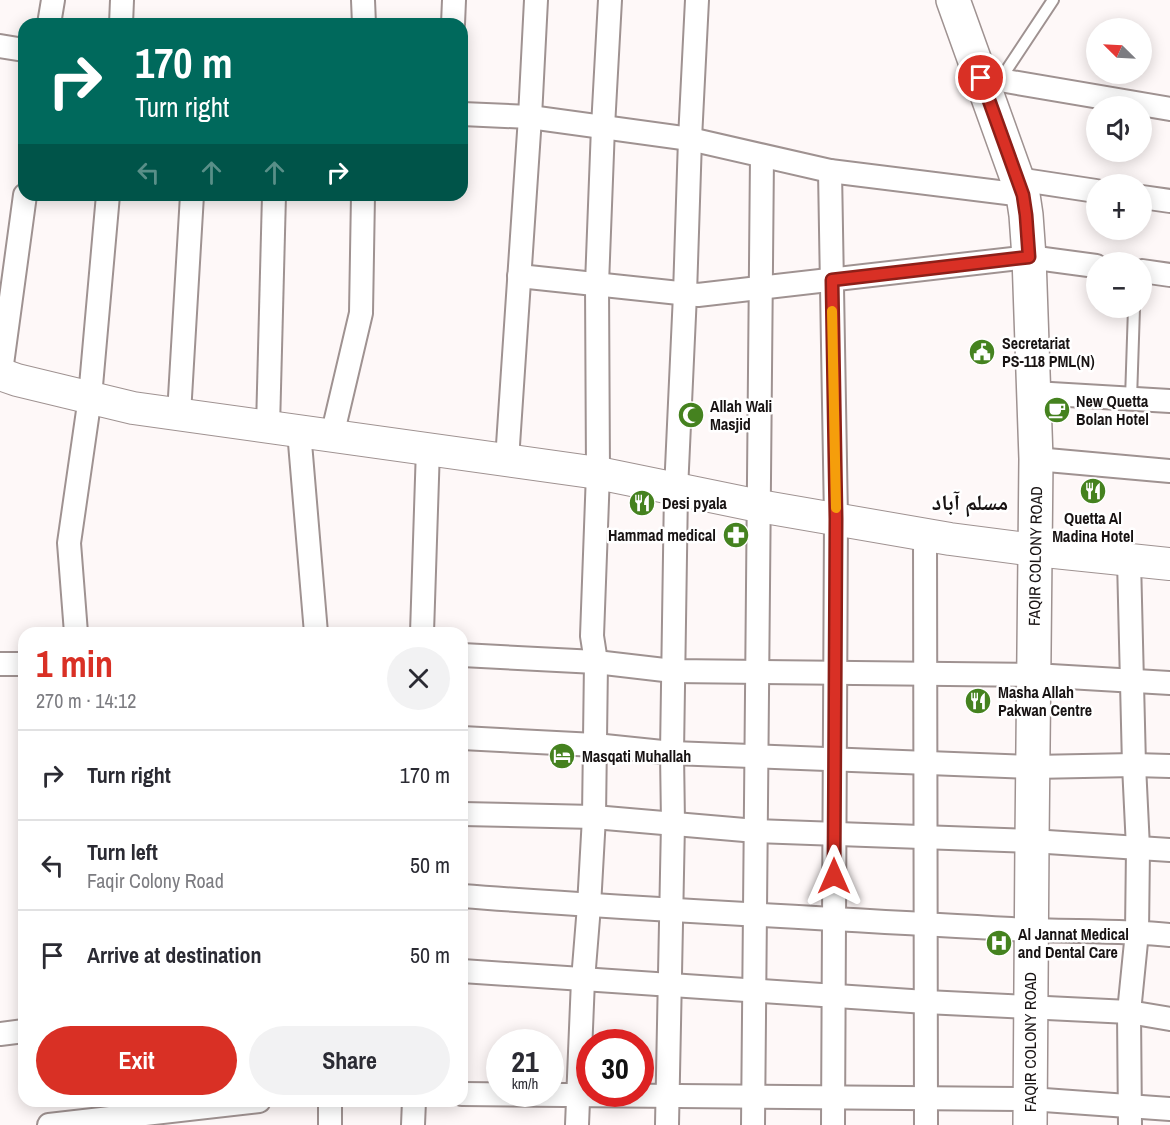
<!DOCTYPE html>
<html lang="en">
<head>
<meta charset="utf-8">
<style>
  body { margin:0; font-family:"Archivo Narrow","Noto Naskh Arabic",sans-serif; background:#f2f2f3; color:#2b2b33; height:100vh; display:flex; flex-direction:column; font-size:22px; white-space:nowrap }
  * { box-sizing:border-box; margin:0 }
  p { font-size:20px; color:#7c7c81 }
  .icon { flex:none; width:33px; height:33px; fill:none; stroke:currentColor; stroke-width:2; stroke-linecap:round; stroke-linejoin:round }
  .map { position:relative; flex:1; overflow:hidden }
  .details { position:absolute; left:18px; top:627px; width:450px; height:480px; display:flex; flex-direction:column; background:#fff; border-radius:18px; box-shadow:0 3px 15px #0003 }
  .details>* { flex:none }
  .guide { position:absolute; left:18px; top:18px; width:450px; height:183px; border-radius:18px; box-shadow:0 3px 15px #0003; background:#00695c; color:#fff; overflow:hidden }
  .needle { width:39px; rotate:294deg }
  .buttons { position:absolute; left:1086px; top:18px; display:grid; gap:12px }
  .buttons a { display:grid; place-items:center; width:66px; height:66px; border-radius:50%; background:#fff; box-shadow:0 3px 15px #0003; font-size:30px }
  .speed { position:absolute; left:486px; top:1029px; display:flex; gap:12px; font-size:30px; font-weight:700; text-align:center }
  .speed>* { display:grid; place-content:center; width:78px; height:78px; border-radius:50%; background:#fff; box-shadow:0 3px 15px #0003; line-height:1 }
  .speed small { font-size:15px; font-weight:400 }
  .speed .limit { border:9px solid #d22; background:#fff; color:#111 }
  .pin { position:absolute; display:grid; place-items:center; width:51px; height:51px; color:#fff; margin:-26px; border:3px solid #fff; border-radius:50%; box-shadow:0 2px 6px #0007 }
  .me { position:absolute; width:66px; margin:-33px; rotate:0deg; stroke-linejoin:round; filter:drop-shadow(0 0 4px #0008) }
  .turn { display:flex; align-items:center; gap:21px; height:126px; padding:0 18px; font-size:27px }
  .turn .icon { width:78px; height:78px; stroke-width:2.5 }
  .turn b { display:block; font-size:42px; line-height:51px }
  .lanes { display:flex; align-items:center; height:57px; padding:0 18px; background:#0003; justify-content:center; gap:30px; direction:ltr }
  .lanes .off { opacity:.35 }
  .round { display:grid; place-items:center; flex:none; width:63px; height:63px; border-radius:32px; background:#f2f2f3 }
  .headline { display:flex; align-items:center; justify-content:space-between; height:102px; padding:0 18px }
  h1 { font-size:36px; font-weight:700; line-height:45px; color:#d93025 }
  .primary-button { display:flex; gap:12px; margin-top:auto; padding:12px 18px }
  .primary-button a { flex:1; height:69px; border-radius:36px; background:#d93025; color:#fff; font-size:24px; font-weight:700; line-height:69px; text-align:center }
  .primary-button a+a { background:#f2f2f3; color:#2b2b33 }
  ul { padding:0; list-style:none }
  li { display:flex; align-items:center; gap:18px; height:90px; padding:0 18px; border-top:2px solid #e1e1e2 }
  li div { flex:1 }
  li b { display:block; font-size:22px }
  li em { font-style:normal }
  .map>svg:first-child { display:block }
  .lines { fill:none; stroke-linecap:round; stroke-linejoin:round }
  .lane-casing { stroke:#9f9291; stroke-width:14 }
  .street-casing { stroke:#9f9291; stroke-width:26 }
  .secondary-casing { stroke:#9f9291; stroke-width:34 }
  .primary-casing { stroke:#9f9291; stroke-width:36 }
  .lane { stroke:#fff; stroke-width:10 }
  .street { stroke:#fff; stroke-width:22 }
  .secondary { stroke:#fff; stroke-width:32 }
  .primary { stroke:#fff; stroke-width:33 }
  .route-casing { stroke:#8d1f18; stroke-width:15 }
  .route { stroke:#d93025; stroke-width:10 }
  .slow { stroke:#f59e0b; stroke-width:10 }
  .labels { text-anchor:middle; stroke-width:5; stroke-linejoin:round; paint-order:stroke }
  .poi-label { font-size:16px; font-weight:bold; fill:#181313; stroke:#fff; text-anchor:start }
  .street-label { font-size:16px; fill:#181313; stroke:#fff }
  .district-label { font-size:22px; font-weight:bold; fill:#181313; stroke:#fff }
</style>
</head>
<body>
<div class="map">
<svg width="1170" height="1125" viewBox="0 0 1170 1125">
  <rect width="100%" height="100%" fill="#fef8f8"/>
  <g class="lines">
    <defs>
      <g id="lane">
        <path d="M1000,80L1053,0"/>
        <path d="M1131,399L1134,308"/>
      </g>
      <g id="street">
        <path d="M363,0L364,24"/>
        <path d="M49,24L53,0"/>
        <path d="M121,24L122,0"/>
        <path d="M453,24L454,0"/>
        <path d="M0,46L24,50"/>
        <path d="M1000,80L1170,109"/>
        <path d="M462,114L530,117L690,139L830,171L1023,195"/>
        <path d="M830,171L836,519L833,1125"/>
        <path d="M1017,179L1096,191"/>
        <path d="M1142,197L1170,201"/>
        <path d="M1142,271L1170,275"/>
        <path d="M519,276L698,295L1029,257L1096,266"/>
        <path d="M0,379L25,195"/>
        <path d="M1034,393L1170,401"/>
        <path d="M179,414L192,195"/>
        <path d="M268,427L274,195"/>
        <path d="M299,431L316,633"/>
        <path d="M332,436L361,313L363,195"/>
        <path d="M1036,459L1170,471"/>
        <path d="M507,460L530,117L536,0"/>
        <path d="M925,535L926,1125"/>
        <path d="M1129,560L1134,765L1138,848L1137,932L1129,1012L1130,1125"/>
        <path d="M76,633L69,543L90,397L108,195"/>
        <path d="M422,633L428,448"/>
        <path d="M462,655L596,662L673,671L1034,675L1170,683"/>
        <path d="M0,664H24"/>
        <path d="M462,738L595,745L672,753L1033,767L1134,765L1170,766"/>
        <path d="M462,814L594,817L756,831L1032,841L1170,850"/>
        <path d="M462,896C645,910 828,918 1011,929C1064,932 1117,930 1170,935"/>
        <path d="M462,971L926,1002L1129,1012L1170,1019"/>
        <path d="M0,1034L24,1031"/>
        <path d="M462,1094L1030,1099L1170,1109"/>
        <path d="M49,1125L259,1101"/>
        <path d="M330,1125V1101"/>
        <path d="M413,1125L414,1101"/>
        <path d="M577,1125L583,980L589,906L594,817L596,662L592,636L598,473L597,284L603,127L610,0"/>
        <path d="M667,1125L673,823L672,753L676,490L685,294L690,139L697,0"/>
        <path d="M753,1125L762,156"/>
      </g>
      <path id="secondary" d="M0,374L17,380L133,408L598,473L759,506L950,539L1035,550L1170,564"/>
      <path id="primary" d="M953,0L1023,195L1026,215L1029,257L1036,459L1032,841L1030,1125"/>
    </defs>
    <use href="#lane" class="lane-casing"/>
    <use href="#street" class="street-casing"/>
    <use href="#secondary" class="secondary-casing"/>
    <use href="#primary" class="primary-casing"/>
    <use href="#lane" class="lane"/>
    <use href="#street" class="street"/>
    <use href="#secondary" class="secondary"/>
    <use href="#primary" class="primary"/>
  </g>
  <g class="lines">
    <defs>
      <path id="route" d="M834,876L836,519L832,280L1029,257L1026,215L1023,195L981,78"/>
    </defs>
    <use href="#route" class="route-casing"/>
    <use href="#route" class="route"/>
    <path class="slow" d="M832,311L836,508"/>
  </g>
  <defs>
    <symbol id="civic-disc" viewBox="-11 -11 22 22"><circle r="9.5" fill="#45821f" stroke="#fff"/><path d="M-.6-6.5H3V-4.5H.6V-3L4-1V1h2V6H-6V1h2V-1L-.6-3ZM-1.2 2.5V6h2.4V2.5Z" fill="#fff"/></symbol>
    <symbol id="cafe-disc" viewBox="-11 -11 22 22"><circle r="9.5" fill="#45821f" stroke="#fff"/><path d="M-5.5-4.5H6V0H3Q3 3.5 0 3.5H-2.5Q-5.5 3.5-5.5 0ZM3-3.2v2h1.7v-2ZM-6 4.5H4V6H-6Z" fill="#fff"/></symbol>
    <symbol id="mosque-disc" viewBox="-11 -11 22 22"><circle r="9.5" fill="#45821f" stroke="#fff"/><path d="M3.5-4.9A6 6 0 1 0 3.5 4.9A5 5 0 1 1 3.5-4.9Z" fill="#fff"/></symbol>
    <symbol id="restaurant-disc" viewBox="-11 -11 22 22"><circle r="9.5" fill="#45821f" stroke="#fff"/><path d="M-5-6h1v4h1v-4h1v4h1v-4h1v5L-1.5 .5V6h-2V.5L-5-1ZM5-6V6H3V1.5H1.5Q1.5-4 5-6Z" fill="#fff"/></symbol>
    <symbol id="pharmacy-disc" viewBox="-11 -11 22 22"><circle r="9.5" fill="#45821f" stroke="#fff"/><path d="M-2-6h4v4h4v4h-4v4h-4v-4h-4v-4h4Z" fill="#fff"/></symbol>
    <symbol id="hotel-disc" viewBox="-11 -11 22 22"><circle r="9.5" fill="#45821f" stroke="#fff"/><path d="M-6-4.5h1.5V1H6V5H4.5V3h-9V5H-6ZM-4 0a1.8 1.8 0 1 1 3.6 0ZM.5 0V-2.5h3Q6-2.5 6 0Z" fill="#fff"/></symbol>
    <symbol id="hospital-disc" viewBox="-11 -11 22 22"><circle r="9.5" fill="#45821f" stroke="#fff"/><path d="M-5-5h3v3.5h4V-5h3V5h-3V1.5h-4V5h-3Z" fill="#fff"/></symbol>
  </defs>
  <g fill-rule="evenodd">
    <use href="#civic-disc" x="967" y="337" width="30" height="30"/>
    <use href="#cafe-disc" x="1042" y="395" width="30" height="30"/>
    <use href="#mosque-disc" x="676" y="400" width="30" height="30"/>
    <use href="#restaurant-disc" x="1078" y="476" width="30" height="30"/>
    <use href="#restaurant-disc" x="627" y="488" width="30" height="30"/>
    <use href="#pharmacy-disc" x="721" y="520" width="30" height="30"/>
    <use href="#restaurant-disc" x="963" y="686" width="30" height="30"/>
    <use href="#hotel-disc" x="547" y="741" width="30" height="30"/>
    <use href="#hospital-disc" x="984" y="928" width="30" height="30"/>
  </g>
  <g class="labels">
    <g class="poi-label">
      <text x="1002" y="349">Secretariat<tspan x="1002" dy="18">PS-118 PML(N)</tspan></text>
      <text x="1076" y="407">New Quetta<tspan x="1076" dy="18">Bolan Hotel</tspan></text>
      <text x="710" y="412">Allah Wali<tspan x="710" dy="18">Masjid</tspan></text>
      <text x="662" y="509">Desi pyala</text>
      <text x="1093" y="524" text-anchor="middle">Quetta Al<tspan x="1093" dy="18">Madina Hotel</tspan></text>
      <text x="716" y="541" text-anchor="end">Hammad medical</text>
      <text x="998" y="698">Masha Allah<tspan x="998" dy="18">Pakwan Centre</tspan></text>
      <text x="582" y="762">Masqati Muhallah</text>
      <text x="1018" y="940">Al Jannat Medical<tspan x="1018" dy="18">and Dental Care</tspan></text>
    </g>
    <g class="street-label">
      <text transform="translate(1035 556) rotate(-89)" y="6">FAQIR COLONY ROAD</text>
      <text transform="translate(1030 1042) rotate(-90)" y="6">FAQIR COLONY ROAD</text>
    </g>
    <g class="district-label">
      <text x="970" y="510">مسلم آباد</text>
    </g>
  </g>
</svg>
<div class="buttons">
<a><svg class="needle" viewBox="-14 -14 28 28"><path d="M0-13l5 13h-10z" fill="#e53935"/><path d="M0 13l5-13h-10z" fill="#7c7c81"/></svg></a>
<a><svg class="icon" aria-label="sound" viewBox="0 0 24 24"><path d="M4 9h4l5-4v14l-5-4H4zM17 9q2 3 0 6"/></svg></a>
<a>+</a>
<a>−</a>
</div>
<div class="speed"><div>21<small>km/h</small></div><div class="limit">30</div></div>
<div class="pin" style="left:981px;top:78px;background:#d93025"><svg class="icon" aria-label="arrive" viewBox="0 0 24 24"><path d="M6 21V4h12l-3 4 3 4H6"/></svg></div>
<svg class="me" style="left:834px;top:876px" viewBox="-20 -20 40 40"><path d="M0-17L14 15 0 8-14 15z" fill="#d93025" stroke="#fff" stroke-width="4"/></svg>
<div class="guide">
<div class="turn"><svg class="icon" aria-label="right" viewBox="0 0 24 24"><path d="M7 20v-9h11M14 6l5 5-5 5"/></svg><div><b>170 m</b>Turn right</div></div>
<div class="lanes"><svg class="icon off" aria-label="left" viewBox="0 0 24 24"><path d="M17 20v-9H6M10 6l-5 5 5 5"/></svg><svg class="icon off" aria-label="ahead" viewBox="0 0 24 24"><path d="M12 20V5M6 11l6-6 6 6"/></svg><svg class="icon off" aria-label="ahead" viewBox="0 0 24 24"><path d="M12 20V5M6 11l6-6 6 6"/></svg><svg class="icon" aria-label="right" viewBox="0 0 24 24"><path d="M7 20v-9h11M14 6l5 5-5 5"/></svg></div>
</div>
<section class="details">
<div class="headline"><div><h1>1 min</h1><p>270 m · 14:12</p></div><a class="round"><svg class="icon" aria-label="close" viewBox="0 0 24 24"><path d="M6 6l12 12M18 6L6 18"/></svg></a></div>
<ul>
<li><svg class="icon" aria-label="right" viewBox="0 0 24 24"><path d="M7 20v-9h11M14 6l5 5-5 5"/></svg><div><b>Turn right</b></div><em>170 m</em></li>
<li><svg class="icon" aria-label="left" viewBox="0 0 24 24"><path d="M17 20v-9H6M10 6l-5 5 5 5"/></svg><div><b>Turn left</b><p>Faqir Colony Road</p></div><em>50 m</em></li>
<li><svg class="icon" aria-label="arrive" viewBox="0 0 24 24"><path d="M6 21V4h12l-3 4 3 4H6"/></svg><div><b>Arrive at destination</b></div><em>50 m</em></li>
</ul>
<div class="primary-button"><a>Exit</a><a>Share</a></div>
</section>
</div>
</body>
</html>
